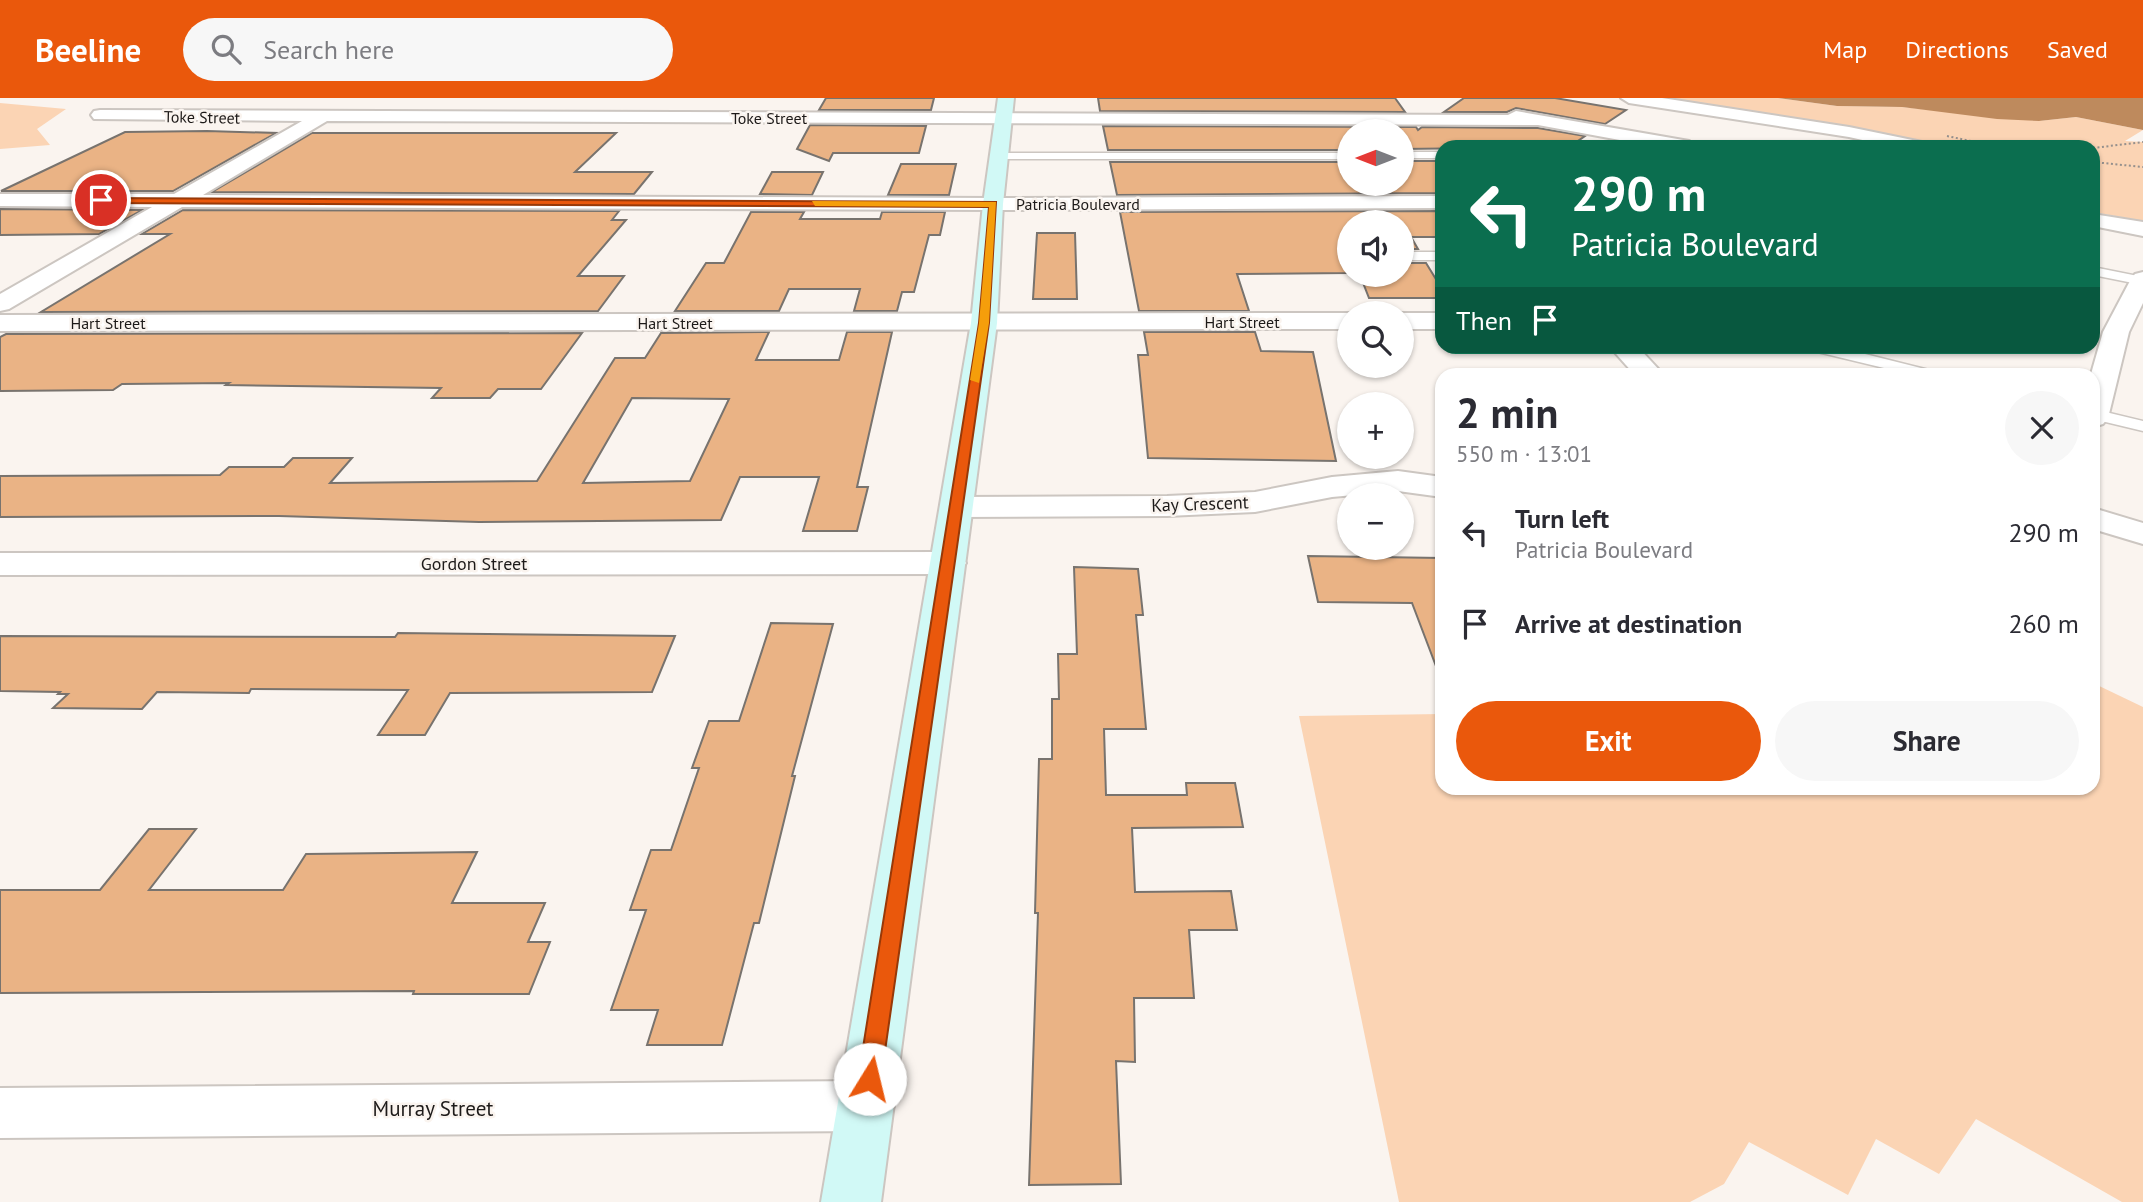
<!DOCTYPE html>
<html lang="en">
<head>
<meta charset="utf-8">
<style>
  body { margin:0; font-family:"PT Sans",sans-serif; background:#f7f7f7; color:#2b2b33; height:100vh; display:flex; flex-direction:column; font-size:26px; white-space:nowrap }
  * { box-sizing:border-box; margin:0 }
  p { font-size:23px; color:#7c7c81 }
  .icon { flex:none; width:38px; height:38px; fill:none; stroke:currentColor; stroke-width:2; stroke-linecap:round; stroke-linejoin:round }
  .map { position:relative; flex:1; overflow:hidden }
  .drawer { position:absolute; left:1435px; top:270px; width:665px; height:427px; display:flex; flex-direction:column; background:#fff; border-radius:21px; box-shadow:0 2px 5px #0004 }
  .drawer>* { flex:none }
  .guide { position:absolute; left:1435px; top:42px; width:665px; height:214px; border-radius:21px; box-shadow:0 2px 5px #0004; background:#0b6e4f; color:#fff; overflow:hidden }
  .needle { width:46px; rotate:270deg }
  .fabs { position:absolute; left:1337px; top:21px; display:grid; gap:14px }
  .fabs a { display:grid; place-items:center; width:77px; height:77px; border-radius:50%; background:#fff; box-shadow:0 2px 5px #0004; font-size:35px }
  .pin { position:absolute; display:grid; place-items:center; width:60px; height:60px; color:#fff; margin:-30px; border:4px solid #fff; border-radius:50%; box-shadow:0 2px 7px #0007 }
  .me { position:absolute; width:77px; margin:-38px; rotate:9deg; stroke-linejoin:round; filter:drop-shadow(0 0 5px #0008) }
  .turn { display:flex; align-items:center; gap:24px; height:147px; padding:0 21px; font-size:32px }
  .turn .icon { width:91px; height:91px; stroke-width:2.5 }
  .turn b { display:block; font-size:49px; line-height:60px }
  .then { display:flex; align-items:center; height:66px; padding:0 21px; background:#0003; gap:14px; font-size:26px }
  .round { display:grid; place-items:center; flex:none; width:74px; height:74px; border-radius:37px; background:#f7f7f7 }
  .summary { display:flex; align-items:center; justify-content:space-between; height:119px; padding:0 21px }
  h1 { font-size:42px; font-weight:700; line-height:52px }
  .primary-button { display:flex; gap:14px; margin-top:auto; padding:14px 21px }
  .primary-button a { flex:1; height:80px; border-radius:42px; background:#ea580c; color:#fff; font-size:28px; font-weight:700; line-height:80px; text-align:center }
  .primary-button a+a { background:#f7f7f7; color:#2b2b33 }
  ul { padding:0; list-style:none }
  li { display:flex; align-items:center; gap:21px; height:91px; padding:0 21px }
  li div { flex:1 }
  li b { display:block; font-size:26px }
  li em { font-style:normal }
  header { display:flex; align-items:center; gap:42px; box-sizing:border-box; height:98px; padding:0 35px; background:#ea580c; color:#fff }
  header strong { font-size:33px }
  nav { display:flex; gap:38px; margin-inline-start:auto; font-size:24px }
  .search { width:490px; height:63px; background:#f7f7f7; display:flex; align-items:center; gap:18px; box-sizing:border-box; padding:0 24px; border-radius:38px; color:#7c7c81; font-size:26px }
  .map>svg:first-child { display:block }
  .green { fill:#fbd4b4 }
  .water { fill:#be8a5d }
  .building { fill:#eab385; stroke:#78736e; stroke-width:2; fill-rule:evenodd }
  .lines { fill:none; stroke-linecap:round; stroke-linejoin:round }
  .service-casing { stroke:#ccc6c1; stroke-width:3 }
  .minor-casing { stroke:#ccc6c1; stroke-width:4 }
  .secondary-casing { stroke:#ccc6c1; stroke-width:4 }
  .path { stroke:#95908d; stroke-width:2; stroke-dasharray:2 2.5; stroke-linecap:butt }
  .service { fill:#fff; fill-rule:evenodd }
  .minor { fill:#fff; fill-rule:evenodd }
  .secondary { fill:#d1f9f6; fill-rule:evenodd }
  .route { fill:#ea580c; stroke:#983908; stroke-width:2 }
  .slow { fill:#f59e0b }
  .labels { text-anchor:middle; stroke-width:5; stroke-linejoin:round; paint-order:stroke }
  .far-street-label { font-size:16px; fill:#1d1a19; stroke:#faf4ef }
  .street-label { font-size:18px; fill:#1d1a19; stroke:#faf4ef }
  .near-street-label { font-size:21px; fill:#1d1a19; stroke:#faf4ef }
</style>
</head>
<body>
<header>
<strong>Beeline</strong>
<div class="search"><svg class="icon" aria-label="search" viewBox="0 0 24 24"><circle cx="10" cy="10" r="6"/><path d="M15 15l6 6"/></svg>Search here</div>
<nav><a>Map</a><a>Directions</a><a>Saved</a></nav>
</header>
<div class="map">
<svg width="2143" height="1104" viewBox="0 0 2143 1104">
  <rect width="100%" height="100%" fill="#faf4ef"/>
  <g class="green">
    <path d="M1669,0H1778L1837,8L1902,9L2039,23L2076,19L2143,32L2125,43L2143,44V123L2093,114V49H1937L1877,34Z"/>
    <path d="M0,5L66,11L37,31L50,47L0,51Z"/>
    <path d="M2093,585L2143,609V1104H2122L1976,1021L1939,1076L1876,1041L1848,1097L1749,1044L1724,1086L1690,1104H1399L1299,618L1442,616V690H2093Z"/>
  </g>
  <path class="water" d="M1778,0H2143V32L2076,19L2039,23L1997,21L1902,9L1837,8Z"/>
  <g class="building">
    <path d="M826,0H934L931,12H819Z"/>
    <path d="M1098,0H1395L1405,14L1100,13Z"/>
    <path d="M1464,0H1555L1626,12L1605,26L1516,10L1507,14H1444Z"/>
    <path d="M810,27L926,28L919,55H833L829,63L797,51Z"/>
    <path d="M1103,28L1416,29L1418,32L1422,29L1538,30L1585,38L1569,49L1402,51V33H1349V52H1108Z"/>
    <path d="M207,33L276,35L173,93H1L125,34Z"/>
    <path d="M312,35H616L575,74H652L634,96L212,94Z"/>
    <path d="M1402,63H1442V95L1117,97L1110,64H1349V86H1402Z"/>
    <path d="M901,66H956L949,97H888Z"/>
    <path d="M772,74H823L812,97L760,96Z"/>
    <path d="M0,111L142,112L99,136L0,137Z"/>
    <path d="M183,112L619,113L612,122H626L578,178H624L598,213L41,214L170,136H142Z"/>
    <path d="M1442,113V139H1411L1418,151H1402V124H1349V175L1237,176L1249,213H1139L1120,114Z"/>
    <path d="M751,114H804L800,121H880L882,114H945L940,137H929L914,194H902L897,213H854L860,191H789L779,213H675L706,165H724Z"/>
    <path d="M1037,135H1075L1077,201H1033Z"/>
    <path d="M1402,165H1426L1442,191V200H1369L1360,177H1402Z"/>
    <path d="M769,234L756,262H839L847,234H892L857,389H868L857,433H803L819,379H740L721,422L479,424L279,418L0,419V378L220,377L229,369H284L293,360H352L330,385L537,383L615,260H645L661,235ZM632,300L729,301L690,383L583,385Z"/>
    <path d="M1144,234H1255L1261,253L1313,254L1336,363L1148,360L1138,257H1148Z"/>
    <path d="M582,235L541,291H498L490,300H432L441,290L226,287L229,285L122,286L113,292L0,293V239L6,236Z"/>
    <path d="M1308,458L1442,460V576H1439L1412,505L1318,504Z"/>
    <path d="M1074,469L1138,471L1143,517H1136L1146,631H1104L1106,697H1187L1186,685H1235L1243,729L1132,730L1135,794L1231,793L1237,832H1189L1194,900H1134L1135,964L1116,963L1121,1086L1029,1087L1038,815H1035L1039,661H1052V601H1059L1058,556H1077Z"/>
    <path d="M771,525L833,526L792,678H795L759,825H754L722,947H647L658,912H611L646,812H630L651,752H671L699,670H692L709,623H739Z"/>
    <path d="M398,535L675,538L652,594L450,595L425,637H378L408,592L251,591L249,595L157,594L142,611L53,610L68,596H58L60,594L0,593V538L395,539Z"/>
    <path d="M149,731H196L149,792H283L306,756L477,754L452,805H545L528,844H550L529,896H413L414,893L0,895V792H100Z"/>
  </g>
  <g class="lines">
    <defs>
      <g id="service">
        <rect x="1402" y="54" width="40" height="6"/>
        <path d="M1349,55V61H998L992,58L998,55Z"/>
        <rect x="1402" y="154" width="40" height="8"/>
        <path d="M2093,169L2143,179V187L2093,177Z"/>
        <path d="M1803,248H1833L1933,273L1935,276H1909L1805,251Z"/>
        <path d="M2093,311L2143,323V333L2093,321Z"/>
      </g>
      <g id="minor">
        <path d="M1621,0H1662L1849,29L1927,45L1929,49H1894L1849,39L1629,5Z"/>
        <path d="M100,12L1508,17L1516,13L1689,43L1698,49H1658L1538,27L327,23L203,97L993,100L1442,98V110L993,112L182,109L9,211L0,213V196L152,109L0,108V96H174L302,23L94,21L91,17L94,13Z"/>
        <path d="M2093,116L2143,124V138L2093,128Z"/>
        <path d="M2143,174V205L2129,234L2108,320L2103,326L2093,329V276H2091L2103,234L2131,181L2135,176Z"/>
        <path d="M1349,215V231L0,233V217Z"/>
        <rect x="1402" y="215" width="40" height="16"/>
        <path d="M1609,248H1637L1663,276H1634Z"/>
        <path d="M1398,373L1442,379V399L1398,393L1332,399L1255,414L1167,418L956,419L944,416L940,409L944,402L956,399L1167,398L1255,394L1332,379Z"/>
        <path d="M2093,410L2143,425V446L2093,431Z"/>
        <path d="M948,454L960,458L966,465L960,472L948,476L0,477V455Z"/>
        <path d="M866,983L886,990L894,1008L886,1026L866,1033L0,1040V990Z"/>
      </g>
      <path id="secondary" d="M998,0H1014L1003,106L997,225L881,1104H821L971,225L983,106Z"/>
    </defs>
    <use href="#service" class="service-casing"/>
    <use href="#minor" class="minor-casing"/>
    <use href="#secondary" class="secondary-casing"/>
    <g class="path">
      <path d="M1947,38L1999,49"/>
      <path d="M2093,50L2143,44"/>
      <path d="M2093,64L2143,69"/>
    </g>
    <use href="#service" class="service"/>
    <use href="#minor" class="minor"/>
    <use href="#secondary" class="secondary"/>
  </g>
  <path class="route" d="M98,100L996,104L989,225L881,981L878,988L870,990L862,988L858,981L979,225L989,109L101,105Z"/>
  <path class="slow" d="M812,103L996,104L989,225L979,285L970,282L979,225L989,109L815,108Z"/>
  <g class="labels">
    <g class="far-street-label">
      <text transform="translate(202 19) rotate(1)" y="6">Toke Street</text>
      <text x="769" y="26">Toke Street</text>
      <text x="1078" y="112">Patricia Boulevard</text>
      <text x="1242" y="230">Hart Street</text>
      <text x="108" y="231">Hart Street</text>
      <text x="675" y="231">Hart Street</text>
    </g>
    <g class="street-label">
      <text transform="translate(1200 406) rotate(-2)" y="6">Kay Crescent</text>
      <text x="474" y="472">Gordon Street</text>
    </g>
    <g class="near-street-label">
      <text x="433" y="1018">Murray Street</text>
    </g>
  </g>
</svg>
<div class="fabs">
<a><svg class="needle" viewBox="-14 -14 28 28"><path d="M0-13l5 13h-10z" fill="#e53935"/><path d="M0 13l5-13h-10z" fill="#7c7c81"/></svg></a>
<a><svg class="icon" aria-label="sound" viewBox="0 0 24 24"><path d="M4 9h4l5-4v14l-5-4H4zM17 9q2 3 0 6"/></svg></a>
<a><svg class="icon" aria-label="search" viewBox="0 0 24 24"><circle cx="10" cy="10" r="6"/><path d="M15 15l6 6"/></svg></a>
<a>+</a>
<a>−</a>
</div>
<div class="pin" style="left:101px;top:102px;background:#d93025"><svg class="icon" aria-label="arrive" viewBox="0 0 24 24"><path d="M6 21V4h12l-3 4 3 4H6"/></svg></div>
<svg class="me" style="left:870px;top:981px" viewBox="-20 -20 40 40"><circle r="19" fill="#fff"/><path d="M0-13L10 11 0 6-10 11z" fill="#ea580c"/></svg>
<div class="guide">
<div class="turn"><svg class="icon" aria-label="left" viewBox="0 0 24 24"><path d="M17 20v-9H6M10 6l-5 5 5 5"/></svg><div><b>290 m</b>Patricia Boulevard</div></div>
<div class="then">Then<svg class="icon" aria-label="arrive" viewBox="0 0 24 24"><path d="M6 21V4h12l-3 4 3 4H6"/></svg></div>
</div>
<section class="drawer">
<div class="summary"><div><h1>2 min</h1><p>550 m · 13:01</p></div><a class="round"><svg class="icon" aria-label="close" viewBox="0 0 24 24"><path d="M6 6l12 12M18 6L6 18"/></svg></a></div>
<ul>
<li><svg class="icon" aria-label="left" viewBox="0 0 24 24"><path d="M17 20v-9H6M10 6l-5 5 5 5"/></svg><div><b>Turn left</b><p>Patricia Boulevard</p></div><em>290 m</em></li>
<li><svg class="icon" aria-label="arrive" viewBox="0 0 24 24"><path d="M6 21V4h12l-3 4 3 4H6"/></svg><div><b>Arrive at destination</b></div><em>260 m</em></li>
</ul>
<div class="primary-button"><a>Exit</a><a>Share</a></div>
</section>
</div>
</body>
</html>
